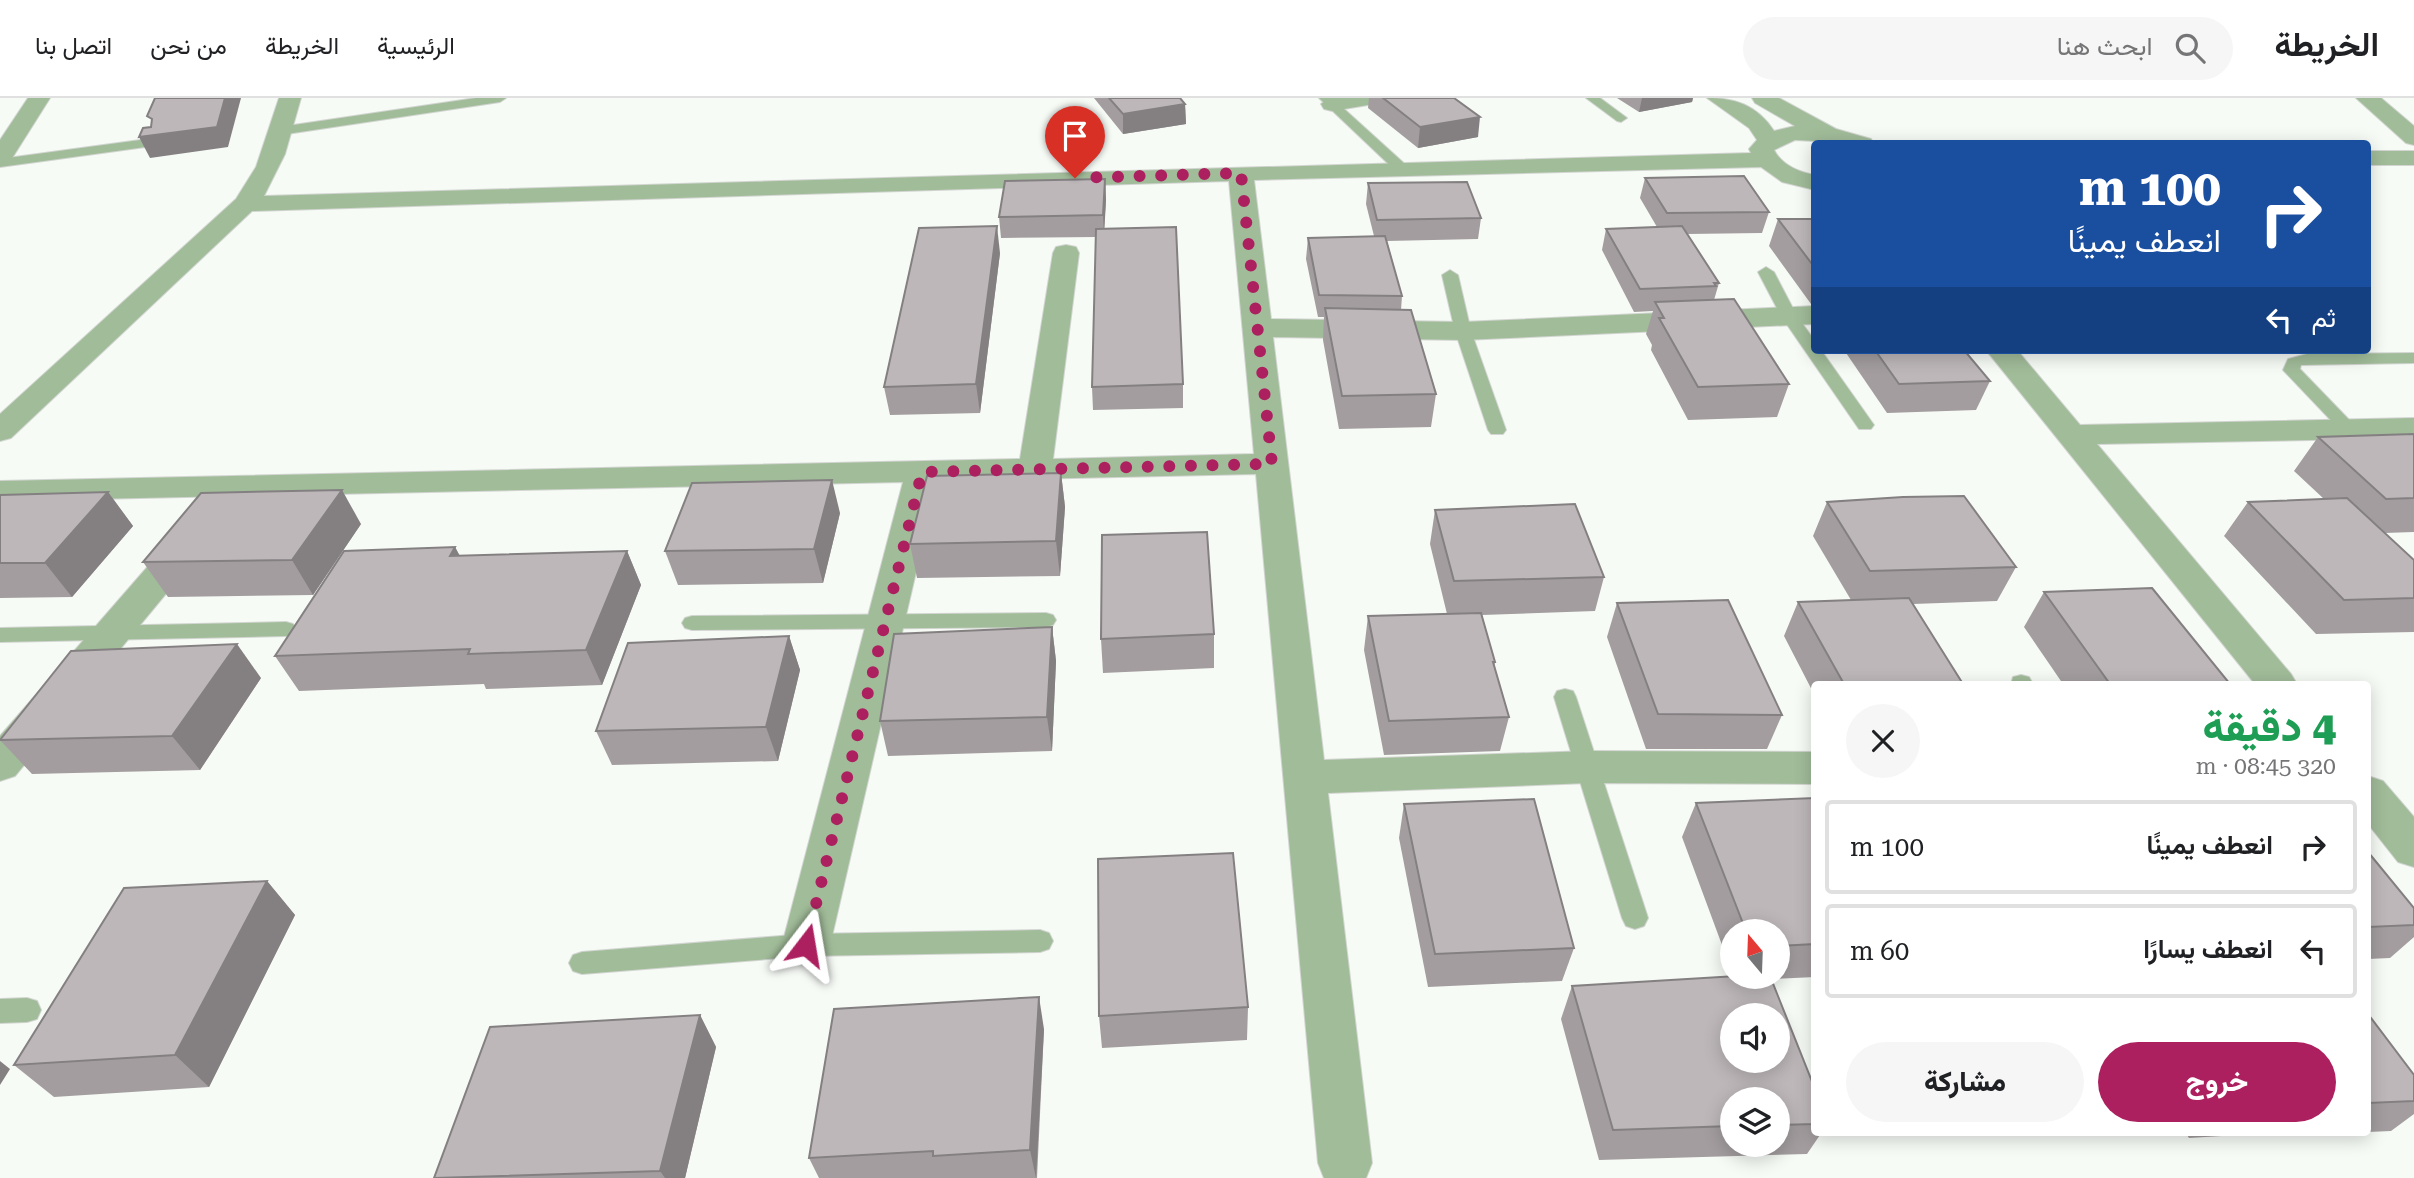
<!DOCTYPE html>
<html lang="ar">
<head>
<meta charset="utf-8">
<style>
  body { margin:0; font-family:"Roboto Serif",Vazirmatn,serif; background:#f6f6f6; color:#202124; direction:rtl; height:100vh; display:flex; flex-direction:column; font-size:26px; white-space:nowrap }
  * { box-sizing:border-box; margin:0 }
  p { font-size:23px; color:#757577 }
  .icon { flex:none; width:38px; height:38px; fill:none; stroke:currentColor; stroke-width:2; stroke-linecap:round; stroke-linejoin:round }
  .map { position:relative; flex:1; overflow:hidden; direction:ltr }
  .details { position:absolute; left:1811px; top:583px; width:560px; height:455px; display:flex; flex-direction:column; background:#fff; border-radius:7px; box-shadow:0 4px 18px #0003; direction:rtl }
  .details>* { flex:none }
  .guide { position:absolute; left:1811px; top:42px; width:560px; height:214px; border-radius:7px; box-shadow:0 4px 18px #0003; direction:rtl; background:#1a4fa0; color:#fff; overflow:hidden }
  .needle { width:46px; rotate:341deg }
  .tools { position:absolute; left:1720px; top:821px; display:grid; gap:14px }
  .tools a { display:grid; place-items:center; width:70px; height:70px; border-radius:50%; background:#fff; box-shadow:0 4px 18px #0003; font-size:35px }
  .pin { position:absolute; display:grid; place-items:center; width:60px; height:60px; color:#fff; margin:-72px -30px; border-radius:50% 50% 50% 0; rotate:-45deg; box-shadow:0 0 7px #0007 }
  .pin .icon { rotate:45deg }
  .me { position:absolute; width:77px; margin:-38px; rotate:14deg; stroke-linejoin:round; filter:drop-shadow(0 0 5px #0008) }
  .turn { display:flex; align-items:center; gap:24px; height:147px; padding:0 35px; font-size:32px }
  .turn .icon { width:91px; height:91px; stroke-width:2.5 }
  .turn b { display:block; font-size:49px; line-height:60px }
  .then { display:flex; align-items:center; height:66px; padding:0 35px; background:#0003; gap:14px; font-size:26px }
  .round { display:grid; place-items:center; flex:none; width:74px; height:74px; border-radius:37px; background:#f6f6f6 }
  .summary { display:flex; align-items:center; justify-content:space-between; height:119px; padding:0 35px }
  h1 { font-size:42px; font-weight:800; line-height:52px; color:#1e9e55 }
  .primary-button { display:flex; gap:14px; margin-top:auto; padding:14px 35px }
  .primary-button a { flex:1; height:80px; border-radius:42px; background:#ac205f; color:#fff; font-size:28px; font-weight:800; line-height:80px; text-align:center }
  .primary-button a+a { background:#f6f6f6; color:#202124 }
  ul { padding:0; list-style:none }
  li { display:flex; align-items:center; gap:21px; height:94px; margin:0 14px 10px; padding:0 21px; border:4px solid #e0e0e0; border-radius:7px }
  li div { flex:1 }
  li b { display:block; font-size:26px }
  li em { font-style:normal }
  header { display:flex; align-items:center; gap:42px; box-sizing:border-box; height:98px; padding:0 35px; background:#fff; border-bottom:2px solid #e0e0e0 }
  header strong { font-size:33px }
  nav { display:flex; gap:38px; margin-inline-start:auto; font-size:24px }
  .search { width:490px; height:63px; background:#f6f6f6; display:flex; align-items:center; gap:18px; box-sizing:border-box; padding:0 24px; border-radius:38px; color:#757577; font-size:26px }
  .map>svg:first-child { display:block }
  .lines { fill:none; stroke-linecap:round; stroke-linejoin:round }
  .service-casing { stroke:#d2d5d1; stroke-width:2 }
  .minor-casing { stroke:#d2d5d1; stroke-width:2 }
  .service { fill:#a1bc99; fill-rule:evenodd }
  .minor { fill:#a1bc99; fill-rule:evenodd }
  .wall { fill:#a39d9f; fill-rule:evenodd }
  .shaded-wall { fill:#848082 }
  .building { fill:#bdb7b9; stroke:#848082; stroke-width:2; fill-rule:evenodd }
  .route { stroke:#ac205f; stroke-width:12; stroke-dasharray:0 21.6 }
</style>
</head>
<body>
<header>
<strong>الخريطة</strong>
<div class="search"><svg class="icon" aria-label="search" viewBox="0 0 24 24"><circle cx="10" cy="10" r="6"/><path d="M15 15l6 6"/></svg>ابحث هنا</div>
<nav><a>الرئيسية</a><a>الخريطة</a><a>من نحن</a><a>اتصل بنا</a></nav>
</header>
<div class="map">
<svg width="2414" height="1080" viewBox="0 0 2414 1080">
  <rect width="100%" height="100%" fill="#f7fbf6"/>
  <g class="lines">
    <defs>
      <g id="service">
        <path d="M476,0H506L500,4L280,37L274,33L280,29Z"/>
        <path d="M1319,0H1332L1407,68V74H1397Z"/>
        <path d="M1586,0H1600L1627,20L1621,24L1617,23Z"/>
        <path d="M155,40L160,41V47L0,69V61Z"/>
        <path d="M1766,169L1774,174L1797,218L1815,243V252H1821L1874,327L1871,331H1859L1781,218L1758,174Z"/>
        <path d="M1450,172L1458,177L1471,233L1506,332L1503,336H1491L1488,332L1455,233L1442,177Z"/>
        <path d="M2414,255V265L2301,267L2300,271L2358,331L2349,336L2343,335L2283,272L2288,261L2307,256Z"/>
        <path d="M1046,515L1053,517L1056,522L1053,527L1046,529L692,532L685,530L682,525L685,520L692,518Z"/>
        <path d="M286,524L293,526L296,531L293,536L286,538L0,544V530Z"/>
        <path d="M2021,577L2029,579L2033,586H2011L2013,579Z"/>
        <path d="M1565,591L1573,593L1576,599L1648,820L1644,828L1635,831L1626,828L1622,820L1554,599L1557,593Z"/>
        <path d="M1040,832L1049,835L1053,843L1049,851L1040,854L806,858L582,876L573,873L569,865L573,857L582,854L806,836Z"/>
        <path d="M27,900L37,903L41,912L37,921L27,924L0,925V901Z"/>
      </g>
      <g id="minor">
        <path d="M28,0H50L9,65L0,67V42Z"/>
        <path d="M279,0H301L285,56L264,98L1751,55L1749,51L1757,42L1749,30L1707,0C1735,0 1757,7 1774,33L1795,28L1755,5L1752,0H1779L1836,31L1871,41L1874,46L1795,42L1774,52C1782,67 1798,74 1815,77V92L1782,84L1761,69L1254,82L1271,221L1463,224L1815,208V226L1463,242L1273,239L1324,662L1588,653L1815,654V686L1588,685L1328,695L1372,1065L1366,1080H1324L1318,1065L1256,376L937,383L830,847L823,862L806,868L789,862L782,847L903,384L0,403V383L1020,361L1053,155L1056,149L1066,147L1076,149L1079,155L1053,361L1254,356L1229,83L252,113L11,340L0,343V316L236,101L256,69Z"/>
        <path d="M1329,0H1383L1380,5L1332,13L1324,11L1321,6Z"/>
        <path d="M2356,0H2381L2414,28V47L2406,45Z"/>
        <rect x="2368" y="53" width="46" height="14"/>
        <path d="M1986,252H2017L2080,327L2414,320V340L2097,346L2291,576L2297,586H2255Z"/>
        <path d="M190,432L203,435L208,443L203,451L15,678L0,683V638L177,435Z"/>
        <path d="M2368,678L2383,683L2414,719V769L2398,764L2368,726Z"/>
      </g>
    </defs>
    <use href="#service" class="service-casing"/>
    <use href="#minor" class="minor-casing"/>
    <use href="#service" class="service"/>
    <use href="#minor" class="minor"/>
  </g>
  <g class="wall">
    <path d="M1094,0H1180L1185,6L1186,26L1123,36Z"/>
    <path d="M1369,0H1454L1478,39L1418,50L1368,10Z"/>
    <path d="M1617,0H1693L1692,4L1639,14Z"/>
    <path d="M1645,80L1769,114L1762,135L1687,136L1719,185L1714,202L1789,286L1777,319L1688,322L1651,252L1652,247L1646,236L1653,213L1634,214L1602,152L1606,131L1657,129L1640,100Z"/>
    <path d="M1105,81L1106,102L1104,131L1183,286V310L1093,312L1092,289L1096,139L1001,140L999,119Z"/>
    <path d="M1368,85L1481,120L1478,141L1387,143L1402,198L1401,212L1436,296L1431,329L1339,331L1323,242L1324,219H1318L1306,161L1308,140L1374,138L1366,106Z"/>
    <path d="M1778,121H1815V206H1811L1769,148Z"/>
    <path d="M1000,155L980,315L890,317L884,289Z"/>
    <path d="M1844,252H1964L1990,283L1976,312L1887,315Z"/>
    <path d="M2414,336V434L2384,435L2414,462V534L2316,536L2224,438L2248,404L2324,401L2294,373L2318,339Z"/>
    <path d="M1061,375L1065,409L1060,478L917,480L910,446Z"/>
    <path d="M108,394L133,428L72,499L0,500V397Z"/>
    <path d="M1827,404L2016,469L1997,503L1913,506L1963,586H1815V598L1784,538L1798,504L1851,502L1813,438Z"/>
    <path d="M1435,412L1604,479L1595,513L1482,517L1495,564L1494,569L1509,619L1500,653L1384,657L1364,552L1368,518L1447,516L1430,446Z"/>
    <path d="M840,415L823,485L678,487L665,453Z"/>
    <path d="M361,426L313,497L168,499L143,464Z"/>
    <path d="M455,449L460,458L627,453L641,487L602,587L486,591L484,586L299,593L275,558Z"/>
    <path d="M2044,494L2230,586H2063L2024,529Z"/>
    <path d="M1617,505L1782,617L1767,651H1646L1607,539Z"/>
    <path d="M1052,529L1056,563L1052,653L888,658L880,623Z"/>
    <path d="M1214,536V570L1103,575L1101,541Z"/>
    <path d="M789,538L800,572L778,663L612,667L596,633Z"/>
    <path d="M261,580L200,672L32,676L0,642Z"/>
    <path d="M1815,700V879L1771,881L1815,991V1034H1822L1807,1056L1599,1062L1561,921L1572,888L1734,878H1778V833H1732V874L1682,739L1696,705ZM1732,1001H1778V1046H1732Z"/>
    <path d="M1404,706L1574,850L1562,883L1428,889L1399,740Z"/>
    <path d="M2368,754L2414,810V839L2390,860L2368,861Z"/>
    <path d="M267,783L295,817L209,989L54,999L14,967Z"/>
    <path d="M1248,909L1247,942L1102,950L1099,918Z"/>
    <path d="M2368,916L2414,977V1016L2391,1033L2368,1034Z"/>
    <path d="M700,917L716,949L685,1080H434Z"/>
    <path d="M1044,931L1037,1080H819L809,1060Z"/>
    <path d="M2185,1034H2286L2189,1040Z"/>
    <path d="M2301,1034H2364L2303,1038Z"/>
  </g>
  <g class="shaded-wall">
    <path d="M225,0H241L228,49L150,60L139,39Z"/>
    <path d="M1642,0H1693L1692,4L1639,14Z"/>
    <path d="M1185,6L1186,26L1123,36V16Z"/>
    <path d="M1480,19L1478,39L1418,50L1420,29Z"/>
    <path d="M1105,81L1106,102L1104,138L1103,117Z"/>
    <path d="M997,128L1000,155L980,315L976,286Z"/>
    <path d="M1061,375L1065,409L1060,478L1056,443Z"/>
    <path d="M832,382L840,415L823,485L814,451Z"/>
    <path d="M342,392L361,426L313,497L292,462Z"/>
    <path d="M108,394L133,428L72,499L45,465Z"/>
    <path d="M455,449L473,484L450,458Z"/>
    <path d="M627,453L641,487L602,587L586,552Z"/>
    <path d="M1052,529L1056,563L1052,653L1047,619Z"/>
    <path d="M789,538L800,572L778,663L766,629Z"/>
    <path d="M237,546L261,580L200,672L172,638Z"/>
    <path d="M267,783L295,817L209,989L175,957Z"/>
    <path d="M1039,899L1044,931L1036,1080L1030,1052Z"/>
    <path d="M700,917L716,949L685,1080H665L660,1073Z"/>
    <path d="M0,963L10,971L0,987Z"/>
  </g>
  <g class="building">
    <path d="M155,0H225L217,29L139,39L143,30L151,29L152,21L147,18Z"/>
    <path d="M1109,0H1180L1185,6L1123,16Z"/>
    <path d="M1383,0H1454L1480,19L1420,29Z"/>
    <path d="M1744,78L1769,114L1667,115L1645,80Z"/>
    <path d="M1105,81L1103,117L999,119L1005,83Z"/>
    <path d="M1467,84L1481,120L1377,122L1368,85Z"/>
    <path d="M1778,121H1815V170Z"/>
    <path d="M997,128L976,286L884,289L919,130Z"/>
    <path d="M1682,128L1719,185H1714L1716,188L1640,191L1606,131Z"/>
    <path d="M1176,129L1183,286L1092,289L1096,131Z"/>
    <path d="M1385,138L1402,198L1319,197L1308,140Z"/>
    <path d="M1734,201L1789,286L1698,289L1659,220H1664L1655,204Z"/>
    <path d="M1325,210L1411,212L1436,296L1342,298Z"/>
    <path d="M1875,252H1964L1990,283L1899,286Z"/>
    <path d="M2414,336V400L2386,401L2318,339Z"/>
    <path d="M1061,375L1056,443L910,446L927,378Z"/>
    <path d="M832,382L814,451L665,453L692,385Z"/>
    <path d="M342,392L292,462L143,464L201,395Z"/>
    <path d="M108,394L45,465H0V397Z"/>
    <path d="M1964,398L2016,469L1870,473L1827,404L1903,399Z"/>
    <path d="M2347,400L2414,462V500L2344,502L2248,404Z"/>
    <path d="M1575,406L1604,479L1454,483L1435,412Z"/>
    <path d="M1207,434L1214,536L1101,541L1102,437Z"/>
    <path d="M455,449L450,458L627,453L586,552L468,556L470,551L275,558L344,453Z"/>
    <path d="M2152,490L2230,586H2110L2044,494Z"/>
    <path d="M1909,500L1963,586H1844L1798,504Z"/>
    <path d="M1728,502L1782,617L1658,616L1617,505Z"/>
    <path d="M1481,515L1495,564H1493L1509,619L1389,623L1368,518Z"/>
    <path d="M1052,529L1047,619L880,623L894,536Z"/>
    <path d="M789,538L766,629L596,633L628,545Z"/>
    <path d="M237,546L172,638L0,642L71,553Z"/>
    <path d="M1815,700V846L1778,848V833H1746L1696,705Z"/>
    <path d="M1534,701L1574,850L1435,856L1404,706Z"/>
    <path d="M2368,754L2414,810V827L2368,829Z"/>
    <path d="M1233,755L1248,909L1099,918L1098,761Z"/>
    <path d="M267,783L175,957L14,967L124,790Z"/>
    <path d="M1737,878H1770L1815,991V1026L1778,1027V1001H1732V1028L1613,1032L1572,888ZM1732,917H1778V962H1732Z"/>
    <path d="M1039,899L1030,1052L933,1058V1053L809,1060L834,911Z"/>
    <path d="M2368,916L2414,977V1003L2368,1005Z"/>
    <path d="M700,917L660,1073L434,1080L490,929Z"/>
  </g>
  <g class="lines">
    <path class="route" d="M806,847L922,374L1272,366L1241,75L1075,80"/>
  </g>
</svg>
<div class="tools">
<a><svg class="needle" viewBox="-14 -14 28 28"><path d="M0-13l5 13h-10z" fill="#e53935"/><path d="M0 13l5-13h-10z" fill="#757577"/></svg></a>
<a><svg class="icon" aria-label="sound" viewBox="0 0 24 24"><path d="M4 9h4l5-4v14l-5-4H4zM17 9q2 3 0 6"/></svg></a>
<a><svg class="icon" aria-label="layers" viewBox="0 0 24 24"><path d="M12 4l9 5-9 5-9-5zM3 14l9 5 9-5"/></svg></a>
</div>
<div class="pin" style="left:1075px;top:80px;background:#d93025"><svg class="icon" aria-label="arrive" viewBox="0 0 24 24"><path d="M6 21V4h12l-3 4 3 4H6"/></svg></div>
<svg class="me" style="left:806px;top:847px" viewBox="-20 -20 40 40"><path d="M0-17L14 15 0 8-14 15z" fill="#ac205f" stroke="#fff" stroke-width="4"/></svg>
<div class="guide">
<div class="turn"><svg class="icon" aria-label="right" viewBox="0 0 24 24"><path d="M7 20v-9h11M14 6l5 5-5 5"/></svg><div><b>100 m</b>انعطف يمينًا</div></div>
<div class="then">ثم<svg class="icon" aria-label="left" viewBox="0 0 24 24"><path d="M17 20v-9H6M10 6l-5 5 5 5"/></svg></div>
</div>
<section class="details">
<div class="summary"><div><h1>4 دقيقة</h1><p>320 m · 08:45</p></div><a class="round"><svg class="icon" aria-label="close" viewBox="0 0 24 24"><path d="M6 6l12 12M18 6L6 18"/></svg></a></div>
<ul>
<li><svg class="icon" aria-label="right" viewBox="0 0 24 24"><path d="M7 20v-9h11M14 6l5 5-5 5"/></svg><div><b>انعطف يمينًا</b></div><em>100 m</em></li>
<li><svg class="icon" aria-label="left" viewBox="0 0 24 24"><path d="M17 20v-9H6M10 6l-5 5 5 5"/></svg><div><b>انعطف يسارًا</b></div><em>60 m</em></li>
</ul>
<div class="primary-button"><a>خروج</a><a>مشاركة</a></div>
</section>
</div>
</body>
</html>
